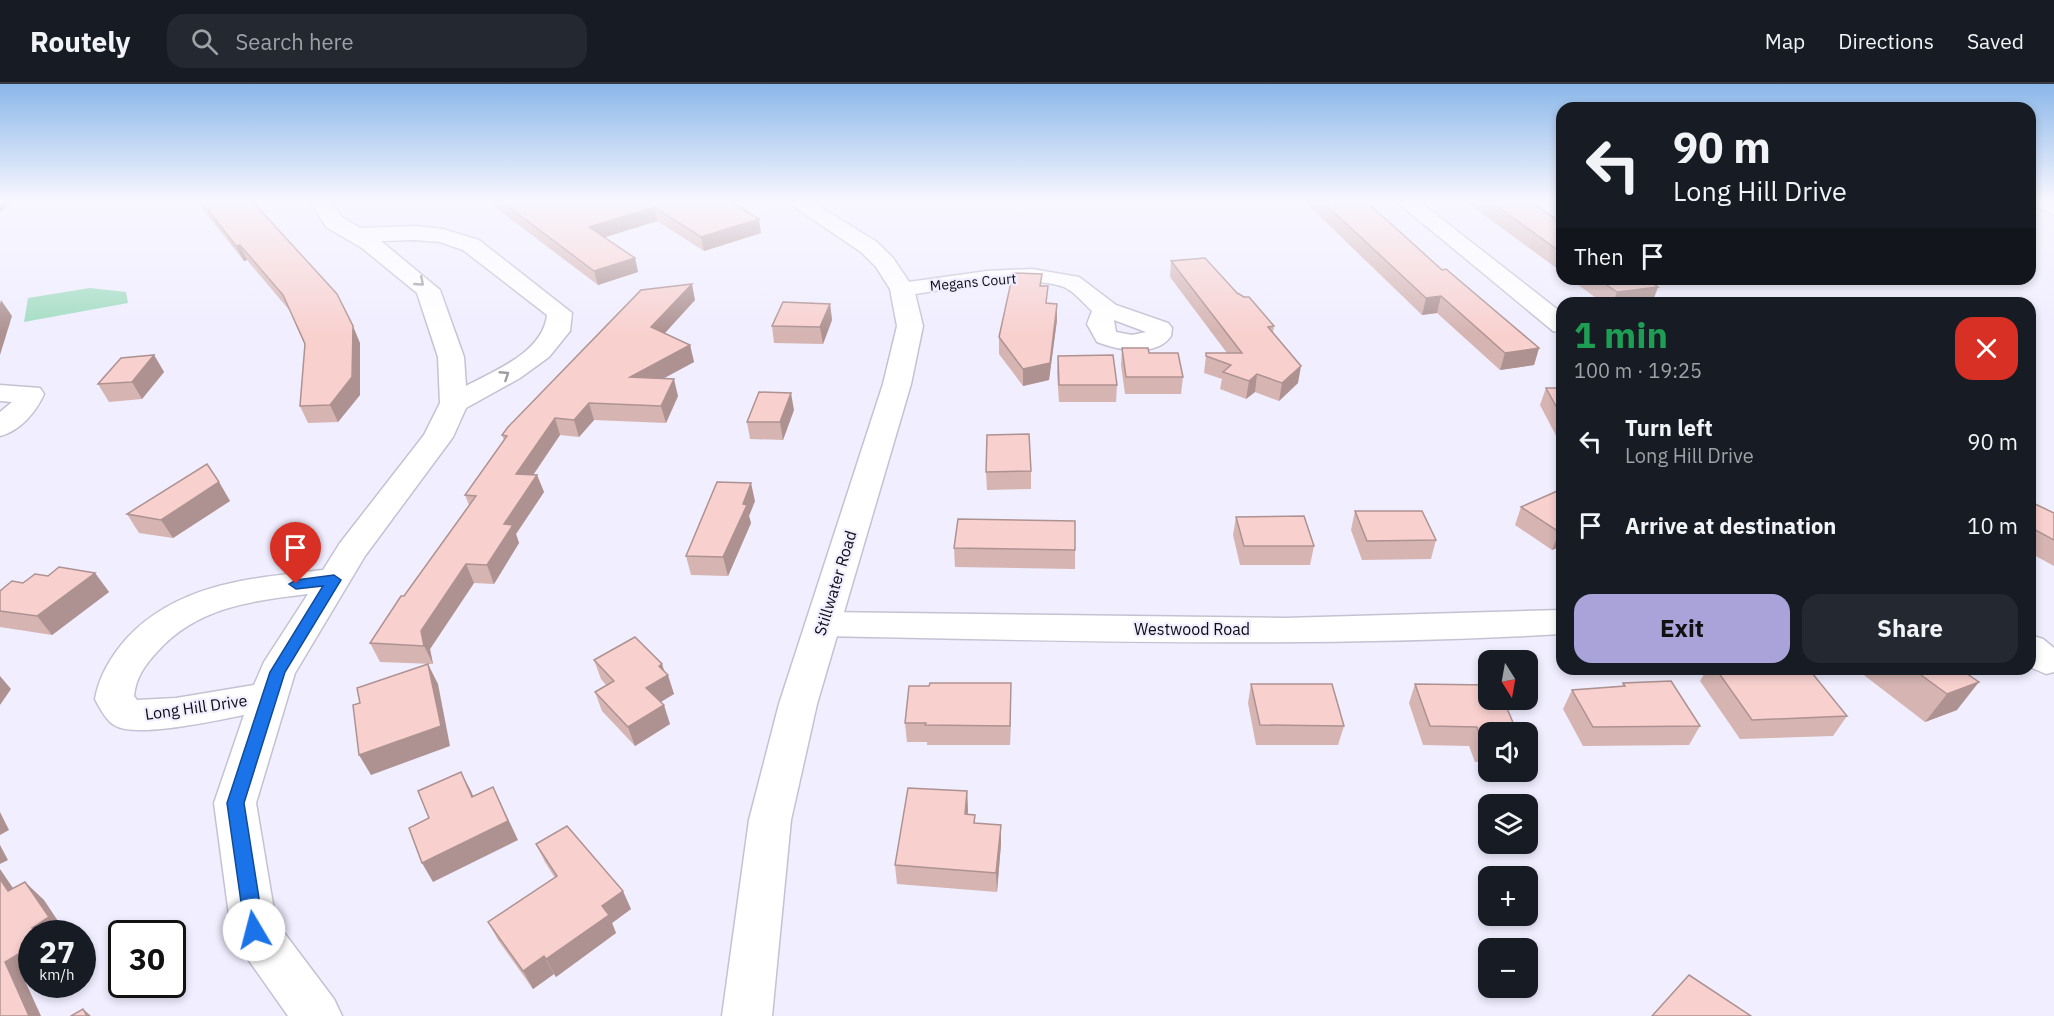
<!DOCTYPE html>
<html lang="en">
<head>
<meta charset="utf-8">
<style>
  body { margin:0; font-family:"IBM Plex Sans",sans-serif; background:#242831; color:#f1f3f6; height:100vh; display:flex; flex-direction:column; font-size:22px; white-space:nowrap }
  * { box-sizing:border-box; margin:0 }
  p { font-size:20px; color:#9ea1a6 }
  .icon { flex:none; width:33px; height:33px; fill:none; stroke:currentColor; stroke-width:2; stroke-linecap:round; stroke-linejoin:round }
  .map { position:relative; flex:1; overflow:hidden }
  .sheet { position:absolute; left:1556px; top:213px; width:480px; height:378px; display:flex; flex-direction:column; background:#171b24; border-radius:18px; box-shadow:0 3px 9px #0003 }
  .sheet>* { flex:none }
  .top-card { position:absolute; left:1556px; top:18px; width:480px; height:183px; border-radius:18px; box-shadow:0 3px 9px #0003; background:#171b24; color:#f1f3f6; overflow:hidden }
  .needle { width:39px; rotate:169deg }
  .controls { position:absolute; left:1478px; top:566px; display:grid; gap:12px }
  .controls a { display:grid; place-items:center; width:60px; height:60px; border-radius:12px; background:#171b24; box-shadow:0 3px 9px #0003; font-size:30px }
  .speed { position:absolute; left:18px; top:836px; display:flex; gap:12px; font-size:30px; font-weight:700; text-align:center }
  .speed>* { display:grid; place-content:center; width:78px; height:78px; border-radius:50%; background:#171b24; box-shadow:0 3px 9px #0003; line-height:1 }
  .speed small { font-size:15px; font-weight:400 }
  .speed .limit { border:3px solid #111; border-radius:9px; background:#fff; color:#111 }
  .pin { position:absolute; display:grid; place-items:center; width:51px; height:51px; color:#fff; margin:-62px -26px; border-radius:50% 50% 50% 0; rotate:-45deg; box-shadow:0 0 6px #0007 }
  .pin .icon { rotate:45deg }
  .me { position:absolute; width:66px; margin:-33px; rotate:352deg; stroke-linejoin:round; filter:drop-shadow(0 0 4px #0008) }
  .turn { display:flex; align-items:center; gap:21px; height:126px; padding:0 18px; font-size:27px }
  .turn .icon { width:78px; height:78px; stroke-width:2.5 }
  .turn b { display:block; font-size:42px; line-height:51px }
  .then { display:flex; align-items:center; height:57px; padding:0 18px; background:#0003; gap:12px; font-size:22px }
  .round { display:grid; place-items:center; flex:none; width:63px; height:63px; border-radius:18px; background:#242831 }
  .summary { display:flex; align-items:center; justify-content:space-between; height:102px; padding:0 18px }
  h1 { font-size:36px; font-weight:700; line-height:45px; color:#1e9e55 }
  .button { display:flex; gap:12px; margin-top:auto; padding:12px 18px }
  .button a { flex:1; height:69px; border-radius:18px; background:#a9a3da; color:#111; font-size:24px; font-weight:700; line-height:69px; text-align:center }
  .button a+a { background:#242831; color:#f1f3f6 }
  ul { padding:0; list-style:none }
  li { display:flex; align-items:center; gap:18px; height:84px; padding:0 18px }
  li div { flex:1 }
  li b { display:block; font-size:22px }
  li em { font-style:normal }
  header { display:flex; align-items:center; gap:36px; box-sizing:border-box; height:84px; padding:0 30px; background:#171b24; border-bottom:2px solid #363941 }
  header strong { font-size:28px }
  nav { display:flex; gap:33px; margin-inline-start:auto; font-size:21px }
  .search { width:420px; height:54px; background:#242831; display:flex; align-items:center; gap:15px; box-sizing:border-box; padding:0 21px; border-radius:18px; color:#9ea1a6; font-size:22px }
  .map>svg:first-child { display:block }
  .green { fill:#a2dcc1 }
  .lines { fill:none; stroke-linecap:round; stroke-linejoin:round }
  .minor-casing { stroke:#c4c2d2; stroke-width:3 }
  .major-casing { stroke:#c4c2d2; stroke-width:3 }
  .minor { fill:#fff; fill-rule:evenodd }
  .major { fill:#fff; fill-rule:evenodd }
  .wall { fill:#d5b4b2 }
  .shaded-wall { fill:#ae9291 }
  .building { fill:#f8d1cf; stroke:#ae9291; stroke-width:1.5 }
  .oneway { stroke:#9e9ea0 }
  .route { fill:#1a73e8; stroke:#114b97; stroke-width:1.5 }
  .labels { text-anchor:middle; stroke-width:4.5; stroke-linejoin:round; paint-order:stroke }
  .far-street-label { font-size:14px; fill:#0d0c11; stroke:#f0eeff }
  .street-label { font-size:16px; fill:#0d0c11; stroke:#f0eeff }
</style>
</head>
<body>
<header>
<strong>Routely</strong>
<div class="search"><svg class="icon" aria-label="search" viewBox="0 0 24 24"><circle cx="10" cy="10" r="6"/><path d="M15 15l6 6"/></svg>Search here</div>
<nav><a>Map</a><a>Directions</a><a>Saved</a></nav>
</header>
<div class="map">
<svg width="2054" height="932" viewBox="0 0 2054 932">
  <rect width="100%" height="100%" fill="#f0eeff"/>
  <path class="green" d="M90,204L126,208L128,219L24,238L28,214Z"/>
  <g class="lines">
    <defs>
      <g id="minor">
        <path d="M310,118H331L342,133L360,144L415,142L443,145L479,156L572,229L570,247L549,273L520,294L466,324L453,353L365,472L295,589L256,719L276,838L334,915L342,932H288L238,861L231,846L214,719L244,631C218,636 135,655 114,641C106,636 99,623 95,615C99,592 111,572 127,554C179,499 252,494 323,486L340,459L424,351L440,319L438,273L417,209L362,164L326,143ZM415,156L440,158L463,166L547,231C543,268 496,286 466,302L464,273L440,206L381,157ZM308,510L264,578L254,601L176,614L137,616L134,612C136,593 145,581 157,568C197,523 251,517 308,510Z"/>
        <path d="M1397,118H1420L1562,229V249L1553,247Z"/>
        <path d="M2031,118H2054V131L2034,122Z"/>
        <path d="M1032,185L1079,193L1116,221L1168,239L1172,244L1171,252C1156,274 1118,266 1097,258L1087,240L1092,227C1083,219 1075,208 1064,203C1023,189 945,206 902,212L894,210L890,205L894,200L987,187ZM1114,236L1146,248L1132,251L1116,248Z"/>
        <path d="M0,301L40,304L44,310C36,328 20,347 0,352V328L12,318L0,317Z"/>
        <path d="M1562,526V550C1315,564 1069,557 823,552L810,549L805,540L810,531L823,528L1285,534Z"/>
        <path d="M2030,551L2043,555L2054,564V588L2046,590L2030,583Z"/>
      </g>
      <path id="major" d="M787,118H812L877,158L893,174L914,205L923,242L911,300L817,620L791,736L772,932H722L749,736L779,620L883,300L897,242L890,205L876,183L861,168Z"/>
    </defs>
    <use href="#minor" class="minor-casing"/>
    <use href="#major" class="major-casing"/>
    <use href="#minor" class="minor"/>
    <use href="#major" class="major"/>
  </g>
  <g class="wall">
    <path d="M197,118H253L360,259V311L338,338L308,339L300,322L305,260L290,227L247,176L244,177Z"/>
    <path d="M468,118H482L483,121Z"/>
    <path d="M488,118H731L761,149L704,167L657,137L605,153L635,174L638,188L598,201Z"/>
    <path d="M1305,118H1367L1442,186L1539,264L1534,281L1500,286L1437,229L1422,231Z"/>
    <path d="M1466,118H1530L1562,139V188Z"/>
    <path d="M1171,177L1237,209L1274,242L1273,248L1298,299L1279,317L1255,308L1246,315L1220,305L1222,295L1204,289L1206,272L1227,269L1170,193Z"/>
    <path d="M1570,195H1646L1658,203L1652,219H1603Z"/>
    <path d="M695,216L664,249L690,261L694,278L663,294L678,312L666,339L594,336L579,353L560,351L534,390L537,391L544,408L516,450L519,459L494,500L474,499L430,565L433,580L380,578L370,559L469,421L465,411L504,356L502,351Z"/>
    <path d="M1048,219L1057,220V236L1049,296L1023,302L999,270V253Z"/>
    <path d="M830,220L832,236L823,260L774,259L772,242Z"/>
    <path d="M1122,264L1149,269L1183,293L1181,310H1125L1121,281Z"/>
    <path d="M154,271L164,288L142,315L109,318L98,300Z"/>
    <path d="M1058,272L1117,301L1116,318H1059L1057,289Z"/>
    <path d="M1546,304H1562V363L1540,321Z"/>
    <path d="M794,326L783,356L750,355L747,338Z"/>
    <path d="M1031,387V405L987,406L986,388Z"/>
    <path d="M219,398L230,417L173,454L139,449L127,430Z"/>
    <path d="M1562,405V462L1552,466L1515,441L1521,423Z"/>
    <path d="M755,417L749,432L751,439L728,492L691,491L686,472Z"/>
    <path d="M2030,421L2054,429V482L2030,469Z"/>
    <path d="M1355,427L1436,456L1431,475L1362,476L1351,446Z"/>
    <path d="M1236,433L1314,462L1310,481H1240L1233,451Z"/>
    <path d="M954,464L1075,466V485L955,483Z"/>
    <path d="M95,489L109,508L52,551L0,543V507L48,492Z"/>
    <path d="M594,576L664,586L674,610L661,618L670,640L635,662L602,627L595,608L606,601L601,595Z"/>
    <path d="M1707,585H1773L1776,590L1847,632L1833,652L1740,655L1700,597Z"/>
    <path d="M1856,585H1960L1957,626L1925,638Z"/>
    <path d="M1011,599L1010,661H927V658H907L905,639Z"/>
    <path d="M1623,599L1700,642L1689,661L1583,662L1563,625L1572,606L1622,602Z"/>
    <path d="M1251,600L1344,642L1338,661H1256L1248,619Z"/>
    <path d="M1415,600L1488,648V678H1475L1469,662L1423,661L1409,619Z"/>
    <path d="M967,707L968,730L975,731V739L1001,741V760L997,808L897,800L895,781Z"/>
    <path d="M536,760L631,825L612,839L616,849L556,893L554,890L533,905L498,856L488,838L555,794L545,778Z"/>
  </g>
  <g class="shaded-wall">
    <path d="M0,118H13L0,129Z"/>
    <path d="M654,123L657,137L593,157L589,143Z"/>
    <path d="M759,135L761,149L704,167L701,153Z"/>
    <path d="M240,161L247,176L244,177L236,162Z"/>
    <path d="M635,174L638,188L598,201L594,187Z"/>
    <path d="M692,200L695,216L655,260L651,243Z"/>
    <path d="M1658,203L1652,219H1613L1617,208Z"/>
    <path d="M1441,212L1437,229L1422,231L1426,214Z"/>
    <path d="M1,216L12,232L0,271V220Z"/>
    <path d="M830,220L832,236L823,260L820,243Z"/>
    <path d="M1057,220V236L1049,296L1023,302V285Z"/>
    <path d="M353,242L360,259V311L338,338L330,321Z"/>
    <path d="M690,261L694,278L635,310L630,293Z"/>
    <path d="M1539,264L1534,281L1500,286L1505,269Z"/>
    <path d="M154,271L164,288L142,315L132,298Z"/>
    <path d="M1301,282L1298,299L1279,317L1282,299Z"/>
    <path d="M1257,290L1255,308L1246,315L1249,297Z"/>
    <path d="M674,295L678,312L666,339L661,322Z"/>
    <path d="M791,309L794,326L783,356L780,338Z"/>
    <path d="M589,319L594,336L579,353L574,336Z"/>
    <path d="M555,334L560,351L522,407L516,390Z"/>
    <path d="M537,391L544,408L516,450L519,459L494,500L487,481L504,440Z"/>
    <path d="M219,398L230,417L173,454L161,436Z"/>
    <path d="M751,399L755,417L749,432L751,439L728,492L723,473Z"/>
    <path d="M1562,447V462L1552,466L1559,448Z"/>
    <path d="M466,480L474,499L430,565L433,580L424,562L421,547Z"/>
    <path d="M95,489L109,508L52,551L37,532Z"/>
    <path d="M428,580L438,600L450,662L371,691L359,671Z"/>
    <path d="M662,580L666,592L668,591L674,610L652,623L646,604L659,582Z"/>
    <path d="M0,592L11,605L0,621Z"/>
    <path d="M1979,598L1957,626L1925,638L1947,610Z"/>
    <path d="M1011,599V619L1010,661V642Z"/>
    <path d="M664,621L670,640L635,662L628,643Z"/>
    <path d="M461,688L471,707L482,732L472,713Z"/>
    <path d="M493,703L518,756L433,798L422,779Z"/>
    <path d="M967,707L968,726L966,749L965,730Z"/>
    <path d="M0,728L9,746L0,751Z"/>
    <path d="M1001,741V760L997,808L996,789Z"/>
    <path d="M0,761L8,776L0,780Z"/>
    <path d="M0,785L28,826L8,807L0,795Z"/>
    <path d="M25,798L44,816L66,849H35L32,844Z"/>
    <path d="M623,807L631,825L612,839L616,849L556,893L546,875L602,822Z"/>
    <path d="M32,862V893L25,897L41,932H29L5,878Z"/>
    <path d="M544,872L554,890L533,905L523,887Z"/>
    <path d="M83,925L91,932H87Z"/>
  </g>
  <g class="building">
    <path d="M202,118H253L337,210L353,242L352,293L330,321L300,322L305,260L283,211L240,161L236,162Z"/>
    <path d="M502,118H731L759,135L701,153L654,123L589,143L635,174L594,187Z"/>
    <path d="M1323,118H1367L1442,186L1446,185L1539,264L1505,269L1441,212L1426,214Z"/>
    <path d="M1491,118H1530L1562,139V169Z"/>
    <path d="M1205,174L1237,209L1244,213H1249L1274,242L1268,243L1301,282L1282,299L1257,290L1249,297L1223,288L1231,281L1206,272V269H1242L1171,177Z"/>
    <path d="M1013,189L1042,190L1040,202H1048L1046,219L1057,220L1050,279L1023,285L999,253Z"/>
    <path d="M1598,195H1646L1658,203L1617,208Z"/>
    <path d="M692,200L651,243L690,261L630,293L674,295L661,322L589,319L574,336L555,334L516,390L537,391L504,440L513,441L487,481L466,480L421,547L424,562L370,559L401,512H404L476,412L465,411L507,352L502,351L508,343L641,206Z"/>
    <path d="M783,218L830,220L820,243L772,242Z"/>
    <path d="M1122,264H1148L1149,269H1178L1183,293H1126Z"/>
    <path d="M154,271L132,298L98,300L121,274Z"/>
    <path d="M1113,271L1117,301H1059L1058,272Z"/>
    <path d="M1546,304H1562V333Z"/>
    <path d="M759,308L791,309L780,338H747Z"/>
    <path d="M1029,350L1031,387L986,388L987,351Z"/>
    <path d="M207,380L219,398L161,436L127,430Z"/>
    <path d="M717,398L751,399L743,420L747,421L723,473L686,472Z"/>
    <path d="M1562,405V447L1559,448L1521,423Z"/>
    <path d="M2033,419L2054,429V456L2030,443V421Z"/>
    <path d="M1355,427H1422L1436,456L1367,457Z"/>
    <path d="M1304,432L1314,462H1244L1236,433Z"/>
    <path d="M958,435L1075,437V466L954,464Z"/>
    <path d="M59,483L95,489L37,532L0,527V507L12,497L23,499L35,490L48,492Z"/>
    <path d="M635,553L662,580L659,582L668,591L646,604L664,621L628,643L595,608L614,597L594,576Z"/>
    <path d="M428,580L441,642L359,671L353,621L360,619L357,604Z"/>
    <path d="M1716,585H1773L1776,590L1812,589L1847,632L1752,636Z"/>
    <path d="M1913,585H1960L1979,598L1947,610Z"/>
    <path d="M1671,597L1700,642L1593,643L1572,606L1625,602L1623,599Z"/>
    <path d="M930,599H1011L1010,642L925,641L926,639H905L909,602H929Z"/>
    <path d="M1251,600H1332L1344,642L1260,641Z"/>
    <path d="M1415,600L1488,601V615H1503L1517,648H1488V659H1483L1477,643L1430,642Z"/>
    <path d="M461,688L472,713L493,703L508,737L422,779L409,744L429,734L418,707Z"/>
    <path d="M908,704L967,707L965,730L975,731L974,739L1001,741L996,789L895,781Z"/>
    <path d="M567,742L623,807L602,822L609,831L546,875L544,872L523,887L488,838L557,792L536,760Z"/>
    <path d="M0,795L8,807L25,798L49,833L32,844L35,849H32V862L5,878L29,932H0Z"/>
    <path d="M1689,891L1751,932H1652Z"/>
    <path d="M83,925L87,932H71Z"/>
  </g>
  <defs><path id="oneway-chevron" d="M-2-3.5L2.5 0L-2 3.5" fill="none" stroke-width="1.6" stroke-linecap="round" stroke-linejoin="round" transform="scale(1.5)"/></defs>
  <g class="oneway">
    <use href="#oneway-chevron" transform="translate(420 198) rotate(41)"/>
    <use href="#oneway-chevron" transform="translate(505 291) rotate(-33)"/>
  </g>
  <linearGradient id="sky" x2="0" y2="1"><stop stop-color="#8bb7e9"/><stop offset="0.47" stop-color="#f8f7ff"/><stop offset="1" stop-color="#f8f7ff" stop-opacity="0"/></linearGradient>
  <rect width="2054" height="249" fill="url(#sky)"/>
  <path class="route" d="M334,491L341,496L285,588L244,719L264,846L261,852L254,855L247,852L245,846L227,719L270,588L323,502L296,505L289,500L296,496Z"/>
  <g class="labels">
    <g class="far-street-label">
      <text transform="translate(973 198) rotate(-5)" y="5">Megans Court</text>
    </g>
    <g class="street-label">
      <text transform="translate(835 499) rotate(-73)" y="6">Stillwater Road</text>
      <text x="1192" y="551">Westwood Road</text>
      <text transform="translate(196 623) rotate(-8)" y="6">Long Hill Drive</text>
    </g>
  </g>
</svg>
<div class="controls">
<a><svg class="needle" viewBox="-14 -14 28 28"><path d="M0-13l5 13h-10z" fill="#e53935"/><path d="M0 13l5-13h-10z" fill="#9ea1a6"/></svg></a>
<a><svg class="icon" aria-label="sound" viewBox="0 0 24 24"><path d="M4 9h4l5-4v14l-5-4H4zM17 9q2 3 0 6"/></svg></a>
<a><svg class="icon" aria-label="layers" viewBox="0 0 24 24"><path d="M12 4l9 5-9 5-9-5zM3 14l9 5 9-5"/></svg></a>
<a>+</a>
<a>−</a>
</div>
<div class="speed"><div>27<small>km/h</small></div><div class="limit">30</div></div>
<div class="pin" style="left:296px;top:500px;background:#d93025"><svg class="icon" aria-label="arrive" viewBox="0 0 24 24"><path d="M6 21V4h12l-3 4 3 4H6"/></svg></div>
<svg class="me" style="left:254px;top:846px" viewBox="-20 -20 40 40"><circle r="19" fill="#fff"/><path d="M0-13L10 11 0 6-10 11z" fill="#1a73e8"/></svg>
<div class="top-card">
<div class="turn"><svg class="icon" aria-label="left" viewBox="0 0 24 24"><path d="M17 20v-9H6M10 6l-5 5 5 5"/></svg><div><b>90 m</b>Long Hill Drive</div></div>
<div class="then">Then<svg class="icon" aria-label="arrive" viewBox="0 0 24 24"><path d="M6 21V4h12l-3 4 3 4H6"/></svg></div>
</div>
<section class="sheet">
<div class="summary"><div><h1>1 min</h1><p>100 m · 19:25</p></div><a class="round" style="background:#d93025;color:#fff"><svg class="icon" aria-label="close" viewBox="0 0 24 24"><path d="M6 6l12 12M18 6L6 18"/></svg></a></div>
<ul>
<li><svg class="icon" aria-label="left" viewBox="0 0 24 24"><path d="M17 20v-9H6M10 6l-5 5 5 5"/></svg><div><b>Turn left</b><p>Long Hill Drive</p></div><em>90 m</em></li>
<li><svg class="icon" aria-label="arrive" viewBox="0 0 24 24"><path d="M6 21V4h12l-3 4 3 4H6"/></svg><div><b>Arrive at destination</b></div><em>10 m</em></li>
</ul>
<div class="button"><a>Exit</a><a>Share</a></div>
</section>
</div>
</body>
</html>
